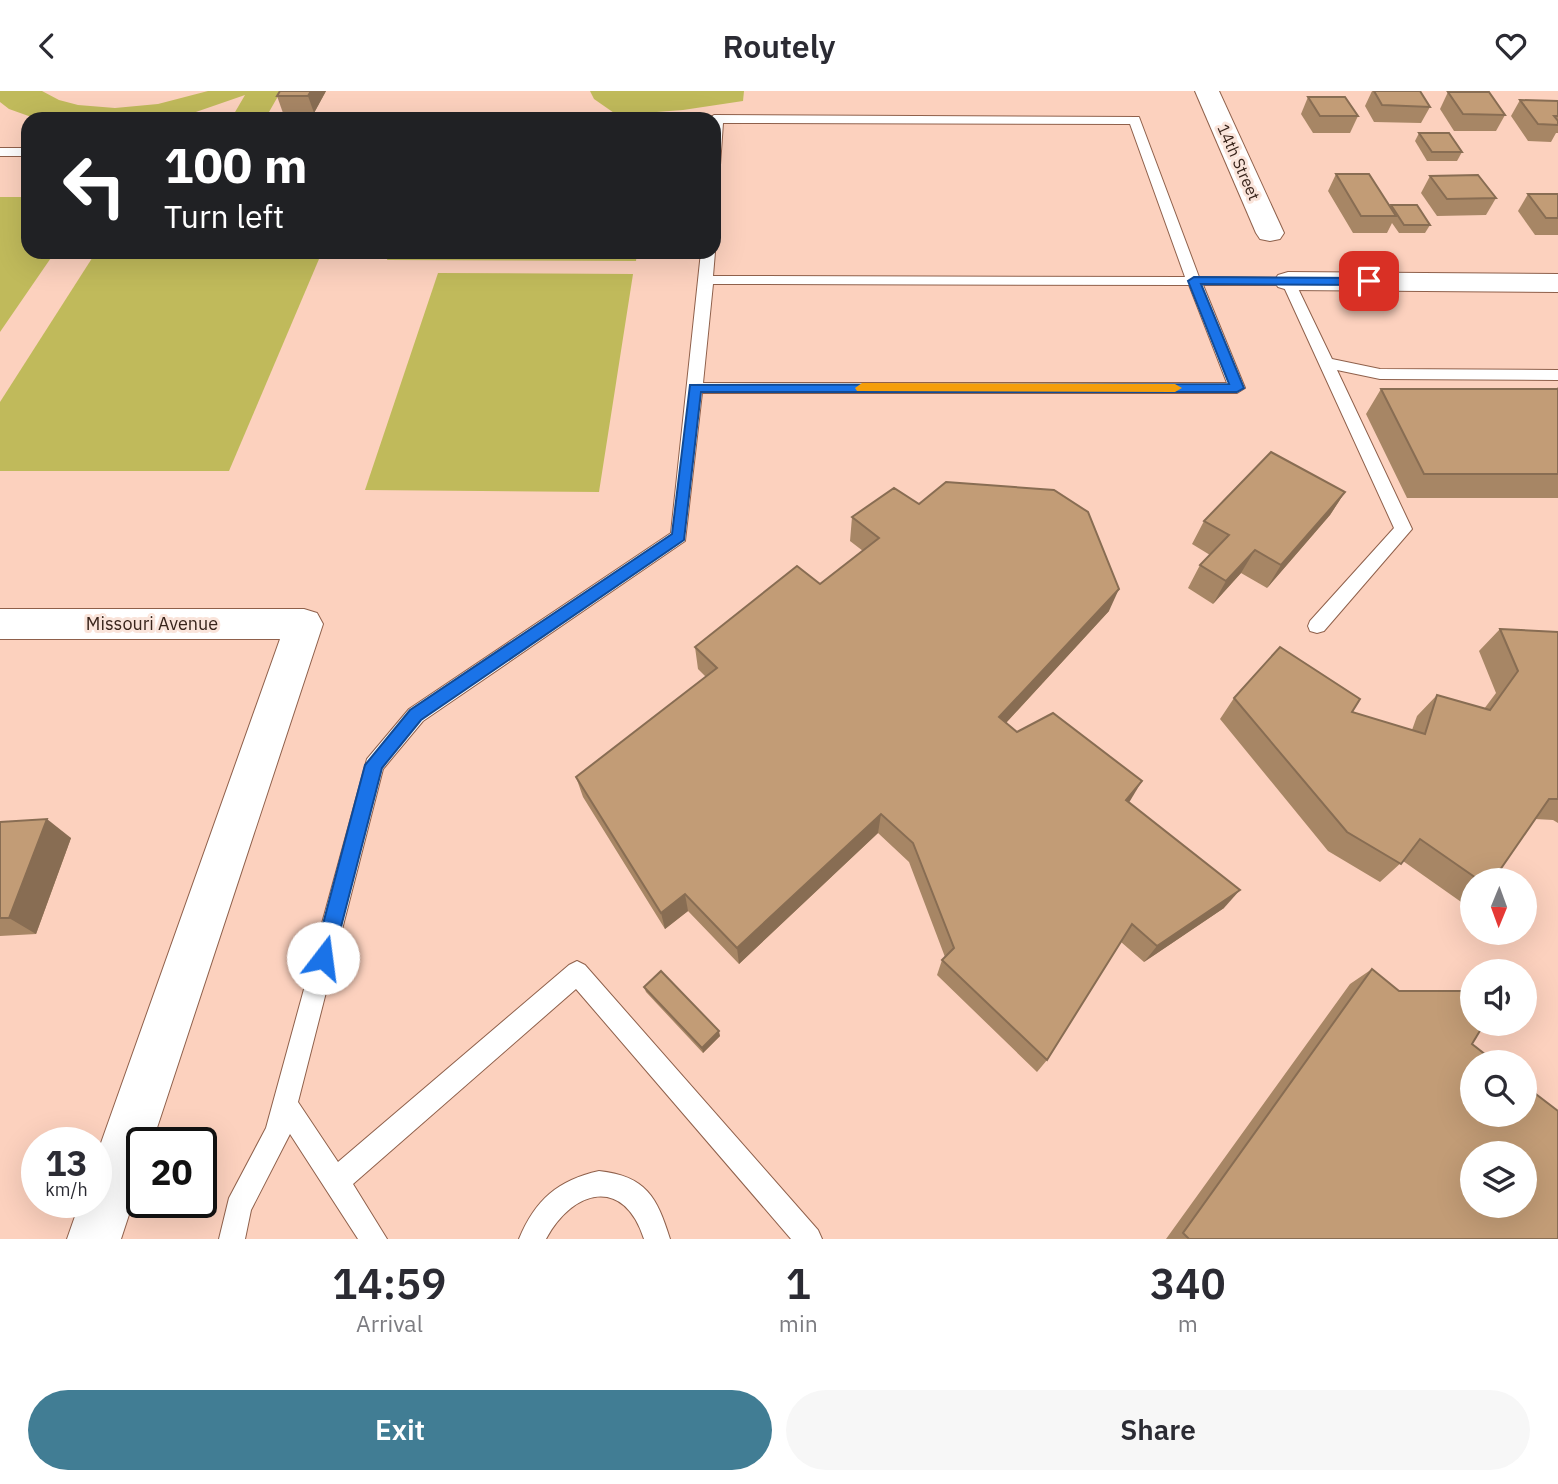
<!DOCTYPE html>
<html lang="en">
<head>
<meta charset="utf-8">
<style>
  body { margin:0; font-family:"IBM Plex Sans",sans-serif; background:#f7f7f7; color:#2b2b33; height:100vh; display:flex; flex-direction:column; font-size:26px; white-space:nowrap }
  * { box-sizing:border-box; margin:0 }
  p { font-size:23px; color:#7c7c81 }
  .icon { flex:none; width:38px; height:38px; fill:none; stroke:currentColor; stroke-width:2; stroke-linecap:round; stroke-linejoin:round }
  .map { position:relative; height:1148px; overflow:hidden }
  .details { display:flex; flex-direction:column; background:#fff; flex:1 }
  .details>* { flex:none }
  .top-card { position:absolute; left:21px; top:21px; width:700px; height:147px; border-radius:21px; box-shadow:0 7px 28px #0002; background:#202124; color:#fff; overflow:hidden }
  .needle { width:46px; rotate:181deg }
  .fabs { position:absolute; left:1460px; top:777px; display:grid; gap:14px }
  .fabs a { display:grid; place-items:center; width:77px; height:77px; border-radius:50%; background:#fff; box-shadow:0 7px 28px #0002; font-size:35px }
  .speed { position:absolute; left:21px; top:1036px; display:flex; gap:14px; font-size:35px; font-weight:700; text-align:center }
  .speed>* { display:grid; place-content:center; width:91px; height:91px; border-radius:50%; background:#fff; box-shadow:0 7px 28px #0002; line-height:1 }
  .speed small { font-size:18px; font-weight:400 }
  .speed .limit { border:4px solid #111; border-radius:10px; background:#fff; color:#111 }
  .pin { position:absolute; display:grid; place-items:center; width:60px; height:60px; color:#fff; margin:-30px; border-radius:14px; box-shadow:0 4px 10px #0006 }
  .me { position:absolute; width:77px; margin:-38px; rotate:15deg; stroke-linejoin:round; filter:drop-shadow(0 0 5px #0008) }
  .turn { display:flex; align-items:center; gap:24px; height:147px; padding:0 28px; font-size:32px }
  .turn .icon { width:91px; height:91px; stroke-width:2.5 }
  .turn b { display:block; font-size:49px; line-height:60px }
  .eta { display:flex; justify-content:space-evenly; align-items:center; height:119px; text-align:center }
  .eta b { font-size:42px; font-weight:600; line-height:49px }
  .primary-button { display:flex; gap:14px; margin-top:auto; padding:14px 28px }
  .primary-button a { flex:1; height:80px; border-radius:42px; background:#417d94; color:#fff; font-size:28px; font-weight:600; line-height:80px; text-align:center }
  .primary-button a+a { background:#f7f7f7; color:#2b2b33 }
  header { display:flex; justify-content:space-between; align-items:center; height:91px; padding:0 28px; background:#fff; font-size:32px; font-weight:600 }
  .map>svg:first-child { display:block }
  .green { fill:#c0ba5b }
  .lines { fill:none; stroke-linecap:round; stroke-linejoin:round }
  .lane-casing { stroke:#8f604b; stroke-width:2 }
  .street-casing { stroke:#8f604b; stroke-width:2 }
  .lane { fill:#fff; fill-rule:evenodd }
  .street { fill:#fff; fill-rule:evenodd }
  .wall { fill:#a78665 }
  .shaded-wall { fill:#886d53 }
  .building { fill:#c29c76; stroke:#886d53; stroke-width:2; fill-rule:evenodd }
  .route { fill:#1a73e8; stroke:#114b97; stroke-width:2 }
  .slow { fill:#f59e0b }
  .labels { text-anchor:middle; stroke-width:6; stroke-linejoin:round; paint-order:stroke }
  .far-street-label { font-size:16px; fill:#38241b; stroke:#fae4da }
  .street-label { font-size:18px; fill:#38241b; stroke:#fae4da }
</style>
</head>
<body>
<header><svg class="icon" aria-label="back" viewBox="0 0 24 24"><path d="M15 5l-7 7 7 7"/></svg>Routely<svg class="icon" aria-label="heart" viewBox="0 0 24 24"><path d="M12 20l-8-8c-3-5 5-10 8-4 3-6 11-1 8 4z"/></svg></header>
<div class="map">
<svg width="1558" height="1148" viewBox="0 0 1558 1148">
  <rect width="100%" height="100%" fill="#fcd1be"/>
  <g class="green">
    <path d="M0,0H42L59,9L78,14L115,17L158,13L208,0H281L265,28H231L245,4L193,22L168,28H37L9,18L0,11Z"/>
    <path d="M590,0H744L743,10L683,19L617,24L594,8Z"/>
    <path d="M0,106H28V161H55L0,241Z"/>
    <path d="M96,161H322L229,380H0V311Z"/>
    <path d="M389,161H637L636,170L387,169Z"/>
    <path d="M438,182L633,183L599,401L365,399Z"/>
  </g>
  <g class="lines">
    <defs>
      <g id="lane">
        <path d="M714,24L1139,26L1199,186L1293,187L1332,268L1380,278L1558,279V289L1380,288L1337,279L1412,438L1324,540L1317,542L1310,540L1308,535L1310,530L1394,437L1283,194H1203L1245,297L1237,302H702L685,450L423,630L383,678L298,1011L338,1071L569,874L577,870L585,874L818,1139L822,1148H791L576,898L353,1093L387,1148H358L290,1043L251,1119L245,1148H219L229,1107L266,1037L367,668L409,618L671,442L701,161H715L713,185L1185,186L1130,33L723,32L720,74L714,78V28H708ZM713,193L1189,194L1227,292H703Z"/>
        <rect x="0" y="57" width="28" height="8"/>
        <path d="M599,1080C646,1085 657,1106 670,1148H644C624,1085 573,1098 546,1148H519C535,1109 558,1089 599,1080Z"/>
      </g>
      <g id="street">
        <path d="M1195,0H1219L1284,142L1280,148L1270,150L1260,148L1256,142Z"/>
        <path d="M1288,181L1558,183V201L1288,199L1278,196L1274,190L1278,184Z"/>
        <path d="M0,518H304L317,522L323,533L152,1052H142V1084L121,1148H67L80,1111H96V1066L280,548H0Z"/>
      </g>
    </defs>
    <use href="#lane" class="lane-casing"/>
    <use href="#street" class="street-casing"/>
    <use href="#lane" class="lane"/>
    <use href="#street" class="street"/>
  </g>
  <g class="wall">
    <path d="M326,0L314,22H283L277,5Z"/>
    <path d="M1372,0H1420L1430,16L1421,32L1374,31L1365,15Z"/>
    <path d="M1448,1L1505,24L1496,40H1454L1440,18Z"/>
    <path d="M1308,6L1358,25L1350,42H1313L1301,23Z"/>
    <path d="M1520,9L1558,10V42H1556L1551,51L1528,50L1511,25Z"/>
    <path d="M1419,42L1462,61L1457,70H1427L1415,50Z"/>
    <path d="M1336,83L1390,115L1391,114L1430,134L1425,142H1399L1392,132L1387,142H1353L1328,100Z"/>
    <path d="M1430,85L1496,107L1486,124L1437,125L1421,102Z"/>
    <path d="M1528,103H1558V144H1535L1518,120Z"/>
    <path d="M1558,296V407H1407L1366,323L1381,298H1556Z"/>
    <path d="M1345,401L1330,424L1267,497L1241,482L1213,513L1188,497L1200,474L1210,464L1192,453L1204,430Z"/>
    <path d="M919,413L1109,520L1006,632L1017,641L1129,711L1224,817L1144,871L1121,851L1047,969L1037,981L937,884L942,869L945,866L909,771L878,742L739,873L688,820L665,838L583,706L576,686L706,586L698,578L695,556L820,493L863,460L850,450L852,426Z"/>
    <path d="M1500,538L1558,541V732L1553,729L1535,728L1493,789H1472V807L1464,813L1403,770L1380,791L1328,760L1220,628L1234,607L1352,621L1412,639L1417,625L1437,604L1484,618L1496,602L1479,560Z"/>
    <path d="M0,731L71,747L36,843L0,845Z"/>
    <path d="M1372,878L1399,900L1472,953L1558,1148H1166L1350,893Z"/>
    <path d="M644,896L720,945L703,962L646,901Z"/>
  </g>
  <g class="shaded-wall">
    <path d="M311,0H326L314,22L308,5Z"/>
    <path d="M1345,401L1330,424L1267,497L1281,474Z"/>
    <path d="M1255,459L1241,482L1213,513L1226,490Z"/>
    <path d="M1119,498L1109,520L992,647L999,626Z"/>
    <path d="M1142,690L1130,710L1115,728L1126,709Z"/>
    <path d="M881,723L878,742L739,873L737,857Z"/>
    <path d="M47,728L71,747L36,843L9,827Z"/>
    <path d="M1240,799L1224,817L1144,871L1157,855Z"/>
    <path d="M685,803L688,820L665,838L661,822Z"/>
    <path d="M719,940L720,945L703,962L702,957Z"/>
  </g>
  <g class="building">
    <path d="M280,0H311L308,5H277Z"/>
    <path d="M1374,0H1420L1430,16L1382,14Z"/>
    <path d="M1448,1H1489L1505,24L1463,23Z"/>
    <path d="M1308,6H1345L1358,25H1320Z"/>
    <path d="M1520,9L1558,10V25H1554L1558,30V34L1538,33Z"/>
    <path d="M1419,42H1449L1462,61H1432Z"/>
    <path d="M1336,83H1369L1396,125H1361Z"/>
    <path d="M1478,84L1496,107L1447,108L1430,85Z"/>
    <path d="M1528,103H1558V127H1546Z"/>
    <path d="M1391,114H1417L1430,134H1404Z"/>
    <path d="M1381,298H1558V383H1424Z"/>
    <path d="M1271,361L1345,401L1281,474L1255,459L1226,490L1200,474L1229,444L1204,430Z"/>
    <path d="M946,391L1054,399L1088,421L1119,498L999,626L1017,641L1053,622L1142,690L1126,709L1240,799L1157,855L1132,833L1047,969L942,869L954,857L913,752L881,723L737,857L685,803L661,822L576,686L717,577L695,556L797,475L820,493L879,447L852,426L894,397L919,413Z"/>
    <path d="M1500,538L1558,541V708H1549L1493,789H1479L1420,748L1401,773L1347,741L1234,607L1280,556L1360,608L1352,621L1425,643L1437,604L1490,619L1518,580Z"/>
    <path d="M47,728L9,827H0V731Z"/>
    <path d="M1372,878L1399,900H1472V933H1484L1472,953L1495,971H1472V1024H1524V994L1558,1020V1148H1189L1183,1142ZM1472,1062H1524V1115H1472Z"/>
    <path d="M661,880L719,940L702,957L644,896Z"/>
  </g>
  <path class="route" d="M1194,186L1369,187L1375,190L1369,194L1201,193L1244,297L1237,301H701L684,449L421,629L382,677L333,867L330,874L323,876L316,874L314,867L365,674L410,619L672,443L690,294L1229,293L1188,190Z"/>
  <path class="slow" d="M862,292L1175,293L1182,297L1175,301L857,300L855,297Z"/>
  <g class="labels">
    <g class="far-street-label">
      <text transform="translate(1239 71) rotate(66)" y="6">14th Street</text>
    </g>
    <g class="street-label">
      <text x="152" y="539">Missouri Avenue</text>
    </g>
  </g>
</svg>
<div class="fabs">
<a><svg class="needle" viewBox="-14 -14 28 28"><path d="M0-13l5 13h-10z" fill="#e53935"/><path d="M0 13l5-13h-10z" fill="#7c7c81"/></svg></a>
<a><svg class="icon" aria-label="sound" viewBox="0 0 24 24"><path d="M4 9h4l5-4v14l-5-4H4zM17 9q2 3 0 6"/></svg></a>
<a><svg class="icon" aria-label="search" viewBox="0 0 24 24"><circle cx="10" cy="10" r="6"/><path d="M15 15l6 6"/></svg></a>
<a><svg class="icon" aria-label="layers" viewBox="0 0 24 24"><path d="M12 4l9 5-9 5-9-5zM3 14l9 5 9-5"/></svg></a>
</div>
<div class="speed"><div>13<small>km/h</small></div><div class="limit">20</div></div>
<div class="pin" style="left:1369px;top:190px;background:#d93025"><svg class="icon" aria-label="arrive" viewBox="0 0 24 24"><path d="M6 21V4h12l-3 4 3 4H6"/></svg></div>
<svg class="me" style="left:323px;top:867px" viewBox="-20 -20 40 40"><circle r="19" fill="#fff"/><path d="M0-13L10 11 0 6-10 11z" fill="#1a73e8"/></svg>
<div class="top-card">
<div class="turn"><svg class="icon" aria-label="left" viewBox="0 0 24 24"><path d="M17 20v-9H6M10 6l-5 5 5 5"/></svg><div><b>100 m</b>Turn left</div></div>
</div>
</div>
<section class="details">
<div class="eta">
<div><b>14:59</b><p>Arrival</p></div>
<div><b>1</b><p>min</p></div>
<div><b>340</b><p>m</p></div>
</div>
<div class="primary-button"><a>Exit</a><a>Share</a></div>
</section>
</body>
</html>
